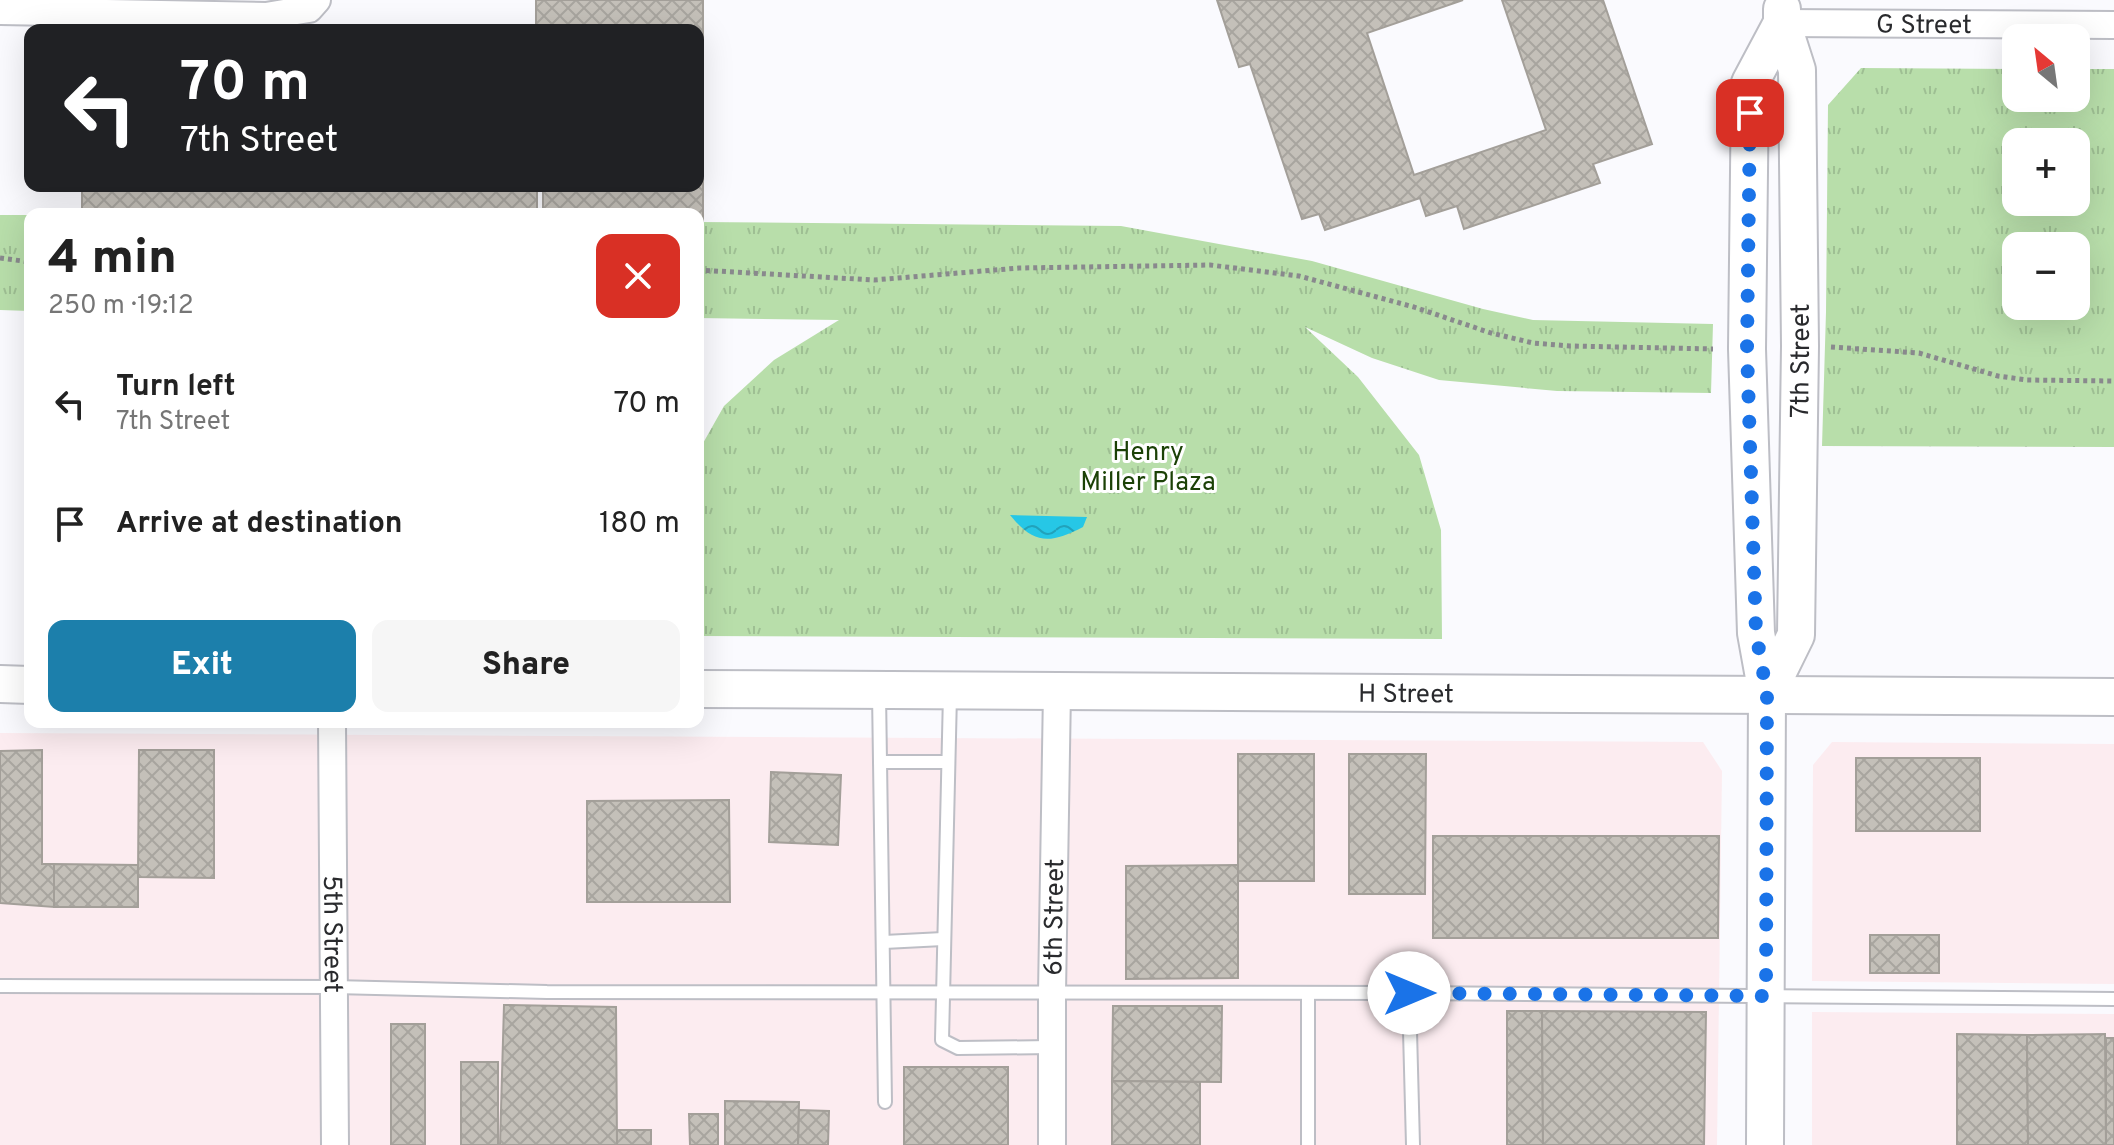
<!DOCTYPE html>
<html lang="en">
<head>
<meta charset="utf-8">
<style>
  body { margin:0; font-family:Overpass,sans-serif; background:#f6f6f6; color:#222; height:100vh; display:flex; flex-direction:column; font-size:30px; white-space:nowrap }
  * { box-sizing:border-box; margin:0 }
  p { font-size:26px; color:#767676 }
  .icon { flex:none; width:44px; height:44px; fill:none; stroke:currentColor; stroke-width:2; stroke-linecap:round; stroke-linejoin:round }
  .map { position:relative; flex:1; overflow:hidden }
  .details { position:absolute; left:24px; top:208px; width:680px; height:520px; display:flex; flex-direction:column; background:#fff; border-radius:16px; box-shadow:0 8px 32px #0002 }
  .details>* { flex:none }
  .top-card { position:absolute; left:24px; top:24px; width:680px; height:168px; border-radius:16px; box-shadow:0 8px 32px #0002; background:#202124; color:#fff; overflow:hidden }
  .needle { width:52px; rotate:331deg }
  .buttons { position:absolute; left:2002px; top:24px; display:grid; gap:16px }
  .buttons a { display:grid; place-items:center; width:88px; height:88px; border-radius:16px; background:#fff; box-shadow:0 8px 32px #0002; font-size:40px }
  .pin { position:absolute; display:grid; place-items:center; width:68px; height:68px; color:#fff; margin:-34px; border-radius:16px; box-shadow:0 4px 12px #0006 }
  .me { position:absolute; width:88px; margin:-44px; rotate:90deg; stroke-linejoin:round; filter:drop-shadow(0 0 6px #0008) }
  .turn { display:flex; align-items:center; gap:28px; height:168px; padding:0 24px; font-size:36px }
  .turn .icon { width:104px; height:104px; stroke-width:2.5 }
  .turn b { display:block; font-size:56px; line-height:68px }
  .round { display:grid; place-items:center; flex:none; width:84px; height:84px; border-radius:16px; background:#f6f6f6 }
  .overview { display:flex; align-items:center; justify-content:space-between; height:136px; padding:0 24px }
  h1 { font-size:48px; font-weight:800; line-height:60px }
  .cta { display:flex; gap:16px; margin-top:auto; padding:16px 24px }
  .cta a { flex:1; height:92px; border-radius:16px; background:#1c7fab; color:#fff; font-size:32px; font-weight:800; line-height:92px; text-align:center }
  .cta a+a { background:#f6f6f6; color:#222 }
  ul { padding:0; list-style:none }
  li { display:flex; align-items:center; gap:24px; height:120px; padding:0 24px }
  li div { flex:1 }
  li b { display:block; font-size:30px }
  li em { font-style:normal }
  .map>svg:first-child { display:block }
  .commercial { fill:#fcecf0 }
  .grass { fill:url(#grass-tufts); fill-rule:evenodd }
  .water { fill:url(#water-waves) }
  .building { fill:url(#building-cross-hatch); stroke:#a39f99; stroke-width:2 }
  .lines { fill:none; stroke-linecap:round; stroke-linejoin:round }
  .lane-casing { stroke:#bdbec5; stroke-width:16 }
  .street-casing { stroke:#bdbec5; stroke-width:30 }
  .secondary-casing { stroke:#bdbec5; stroke-width:40 }
  .path { stroke:#89898d; stroke-width:5; stroke-dasharray:4 4; stroke-linecap:butt }
  .lane { stroke:#fff; stroke-width:12 }
  .street { stroke:#fff; stroke-width:26 }
  .secondary { stroke:#fff; stroke-width:36 }
  .route { stroke:#1a73e8; stroke-width:14; stroke-dasharray:0 25.2 }
  .labels { text-anchor:middle; stroke-width:6; stroke-linejoin:round; paint-order:stroke }
  .street-label { font-size:26px; fill:#292a2d; stroke:#fff }
  .park-label { font-size:26px; fill:#1b4106; stroke:#fff }
</style>
</head>
<body>
<div class="map">
<svg width="2114" height="1145" viewBox="0 0 2114 1145">
  <defs>
    <pattern id="grass-tufts" width="24" height="20" patternUnits="userSpaceOnUse" patternTransform="scale(2)"><rect width="24" height="20" fill="#b8deaa"/><path d="M3 7l-1-3M5 7V3M7 7l1-3M15 17l-1-3M17 17v-4M19 17l1-3" fill="none" stroke="#9ebf93"/></pattern>
    <pattern id="water-waves" width="16" height="10" patternUnits="userSpaceOnUse" patternTransform="scale(2)"><rect width="16" height="10" fill="#26c7e6"/><path d="M0 5q4-4 8 0t8 0" fill="none" stroke="#21a2bb"/></pattern>
    <pattern id="building-cross-hatch" width="8" height="8" patternUnits="userSpaceOnUse" patternTransform="scale(2)"><rect width="8" height="8" fill="#c4c0b9"/><path d="M0 0l8 8M0 8l8-8" fill="none" stroke="#a8a59f"/></pattern>
  </defs>
  <rect width="100%" height="100%" fill="#fafafe"/>
  <g class="commercial">
    <path d="M0,733L1703,742L1722,771L1717,1145H0Z"/>
    <path d="M1832,742L2114,744V984L1812,981L1813,765Z"/>
    <path d="M1812,1012L2114,1014V1145H1812Z"/>
  </g>
  <g class="grass">
    <path d="M1861,68L2016,69V98H2076V69H2114V447L1822,446L1826,312L1828,105ZM2076,142V202H2016V142ZM2016,246H2076V306H2016Z"/>
    <path d="M0,215H30V311L0,310Z"/>
    <path d="M698,222L1121,226L1312,261L1483,309L1533,320L1713,324L1711,393L1557,391L1439,380L1372,358L1305,327L1358,377L1419,455L1441,530L1442,639L698,636V452L724,406L774,360L839,320L698,318Z"/>
  </g>
  <path class="water" d="M1010,515L1087,517L1083,527C1050,544 1034,545 1010,515Z"/>
  <g class="building">
    <path d="M536,0H703V221H698V214H543V190L564,191V186H698V30H536Z"/>
    <path d="M1217,0H1463L1367,33L1414,175L1546,130L1502,0H1603L1652,144L1593,164L1600,183L1464,229L1457,206L1426,216L1420,198L1325,230L1319,214L1302,219L1250,64L1239,67Z"/>
    <rect x="82" y="186" width="455" height="28"/>
    <path d="M42,750V864H54V907L0,903V751Z"/>
    <path d="M139,750H214V878L138,877Z"/>
    <rect x="1238" y="754" width="76" height="127"/>
    <path d="M1349,754H1426L1425,894H1349Z"/>
    <rect x="1856" y="758" width="124" height="73"/>
    <path d="M771,772L841,775L838,845L769,842Z"/>
    <path d="M729,800L730,902H587V801Z"/>
    <path d="M1433,836H1719L1718,938H1433Z"/>
    <path d="M54,864L138,865V907H54Z"/>
    <path d="M1238,865V978L1126,979V866Z"/>
    <rect x="1870" y="935" width="69" height="38"/>
    <path d="M504,1005L616,1007L617,1145H500Z"/>
    <path d="M1113,1006H1222L1221,1082L1112,1081Z"/>
    <path d="M1507,1011H1542L1543,1145H1507Z"/>
    <path d="M1542,1011L1706,1012L1704,1145H1543Z"/>
    <rect x="391" y="1024" width="34" height="121"/>
    <path d="M1957,1034L2027,1035L2028,1145H1957Z"/>
    <path d="M2105,1034L2106,1145H2028L2027,1035Z"/>
    <rect x="2106" y="1038" width="8" height="107"/>
    <rect x="461" y="1062" width="37" height="83"/>
    <rect x="904" y="1067" width="104" height="78"/>
    <path d="M1112,1081L1200,1082V1145H1112Z"/>
    <path d="M725,1101L799,1102L798,1145H725Z"/>
    <path d="M799,1110L829,1111L828,1145H798Z"/>
    <path d="M689,1114H718V1145H690Z"/>
    <rect x="617" y="1130" width="34" height="15"/>
  </g>
  <g class="lines">
    <defs>
      <g id="lane">
        <path d="M879,693L885,1102"/>
        <path d="M950,694L942,1040L958,1048L1052,1047"/>
        <path d="M880,762H948"/>
        <path d="M884,942L943,939"/>
        <path d="M0,986L334,987L547,992L1409,993L2114,999"/>
        <path d="M1409,993L1413,1145"/>
        <path d="M1308,1145V994"/>
      </g>
      <g id="street">
        <path d="M0,11L266,16L309,9L317,0"/>
        <path id="s1" d="M1782,23L2114,25"/>
        <path id="s2" d="M332,722L335,1145"/>
        <path id="s3" d="M1052,1145V993L1057,691"/>
      </g>
      <g id="secondary">
        <path d="M0,684L30,685"/>
        <path id="s4" d="M698,689L2114,697"/>
        <path id="s5" d="M1767,694L1796,635L1800,346L1797,70L1782,23V9"/>
        <path d="M1765,1145L1767,694L1756,633L1747,349L1750,83L1782,23"/>
      </g>
    </defs>
    <use href="#lane" class="lane-casing"/>
    <use href="#street" class="street-casing"/>
    <use href="#secondary" class="secondary-casing"/>
    <g class="path">
      <path d="M0,258L30,262"/>
      <path d="M698,270L874,280L1019,268L1210,265L1299,276L1414,307L1491,333L1533,343L1570,346L1713,349"/>
      <path d="M1831,347L1919,353L1998,376L2027,380L2114,381"/>
    </g>
    <use href="#lane" class="lane"/>
    <use href="#street" class="street"/>
    <use href="#secondary" class="secondary"/>
  </g>
  <g class="lines">
    <path class="route" d="M1409,993L1766,996L1767,694L1756,633L1747,349L1750,113"/>
  </g>
  <g class="labels">
    <g class="street-label">
      <text dy="9" stroke="none"><textPath href="#s1" startOffset="142">G Street</textPath></text>
      <text dy="9" stroke="none"><textPath href="#s5" startOffset="340">7th Street</textPath></text>
      <text dy="9" stroke="none"><textPath href="#s4" startOffset="708">H Street</textPath></text>
      <text dy="9" stroke="none"><textPath href="#s3" startOffset="228">6th Street</textPath></text>
      <text dy="9" stroke="none"><textPath href="#s2" startOffset="212">5th Street</textPath></text>
    </g>
    <g class="park-label">
      <text x="1148" y="460">Henry<tspan x="1148" dy="30">Miller Plaza</tspan></text>
    </g>
  </g>
</svg>
<div class="buttons">
<a><svg class="needle" viewBox="-14 -14 28 28"><path d="M0-13l5 13h-10z" fill="#e53935"/><path d="M0 13l5-13h-10z" fill="#767676"/></svg></a>
<a>+</a>
<a>−</a>
</div>
<div class="pin" style="left:1750px;top:113px;background:#d93025"><svg class="icon" aria-label="arrive" viewBox="0 0 24 24"><path d="M6 21V4h12l-3 4 3 4H6"/></svg></div>
<svg class="me" style="left:1409px;top:993px" viewBox="-20 -20 40 40"><circle r="19" fill="#fff"/><path d="M0-13L10 11 0 6-10 11z" fill="#1a73e8"/></svg>
<div class="top-card">
<div class="turn"><svg class="icon" aria-label="left" viewBox="0 0 24 24"><path d="M17 20v-9H6M10 6l-5 5 5 5"/></svg><div><b>70 m</b>7th Street</div></div>
</div>
<section class="details">
<div class="overview"><div><h1>4 min</h1><p>250 m · 19:12</p></div><a class="round" style="background:#d93025;color:#fff"><svg class="icon" aria-label="close" viewBox="0 0 24 24"><path d="M6 6l12 12M18 6L6 18"/></svg></a></div>
<ul>
<li><svg class="icon" aria-label="left" viewBox="0 0 24 24"><path d="M17 20v-9H6M10 6l-5 5 5 5"/></svg><div><b>Turn left</b><p>7th Street</p></div><em>70 m</em></li>
<li><svg class="icon" aria-label="arrive" viewBox="0 0 24 24"><path d="M6 21V4h12l-3 4 3 4H6"/></svg><div><b>Arrive at destination</b></div><em>180 m</em></li>
</ul>
<div class="cta"><a>Exit</a><a>Share</a></div>
</section>
</div>
</body>
</html>
